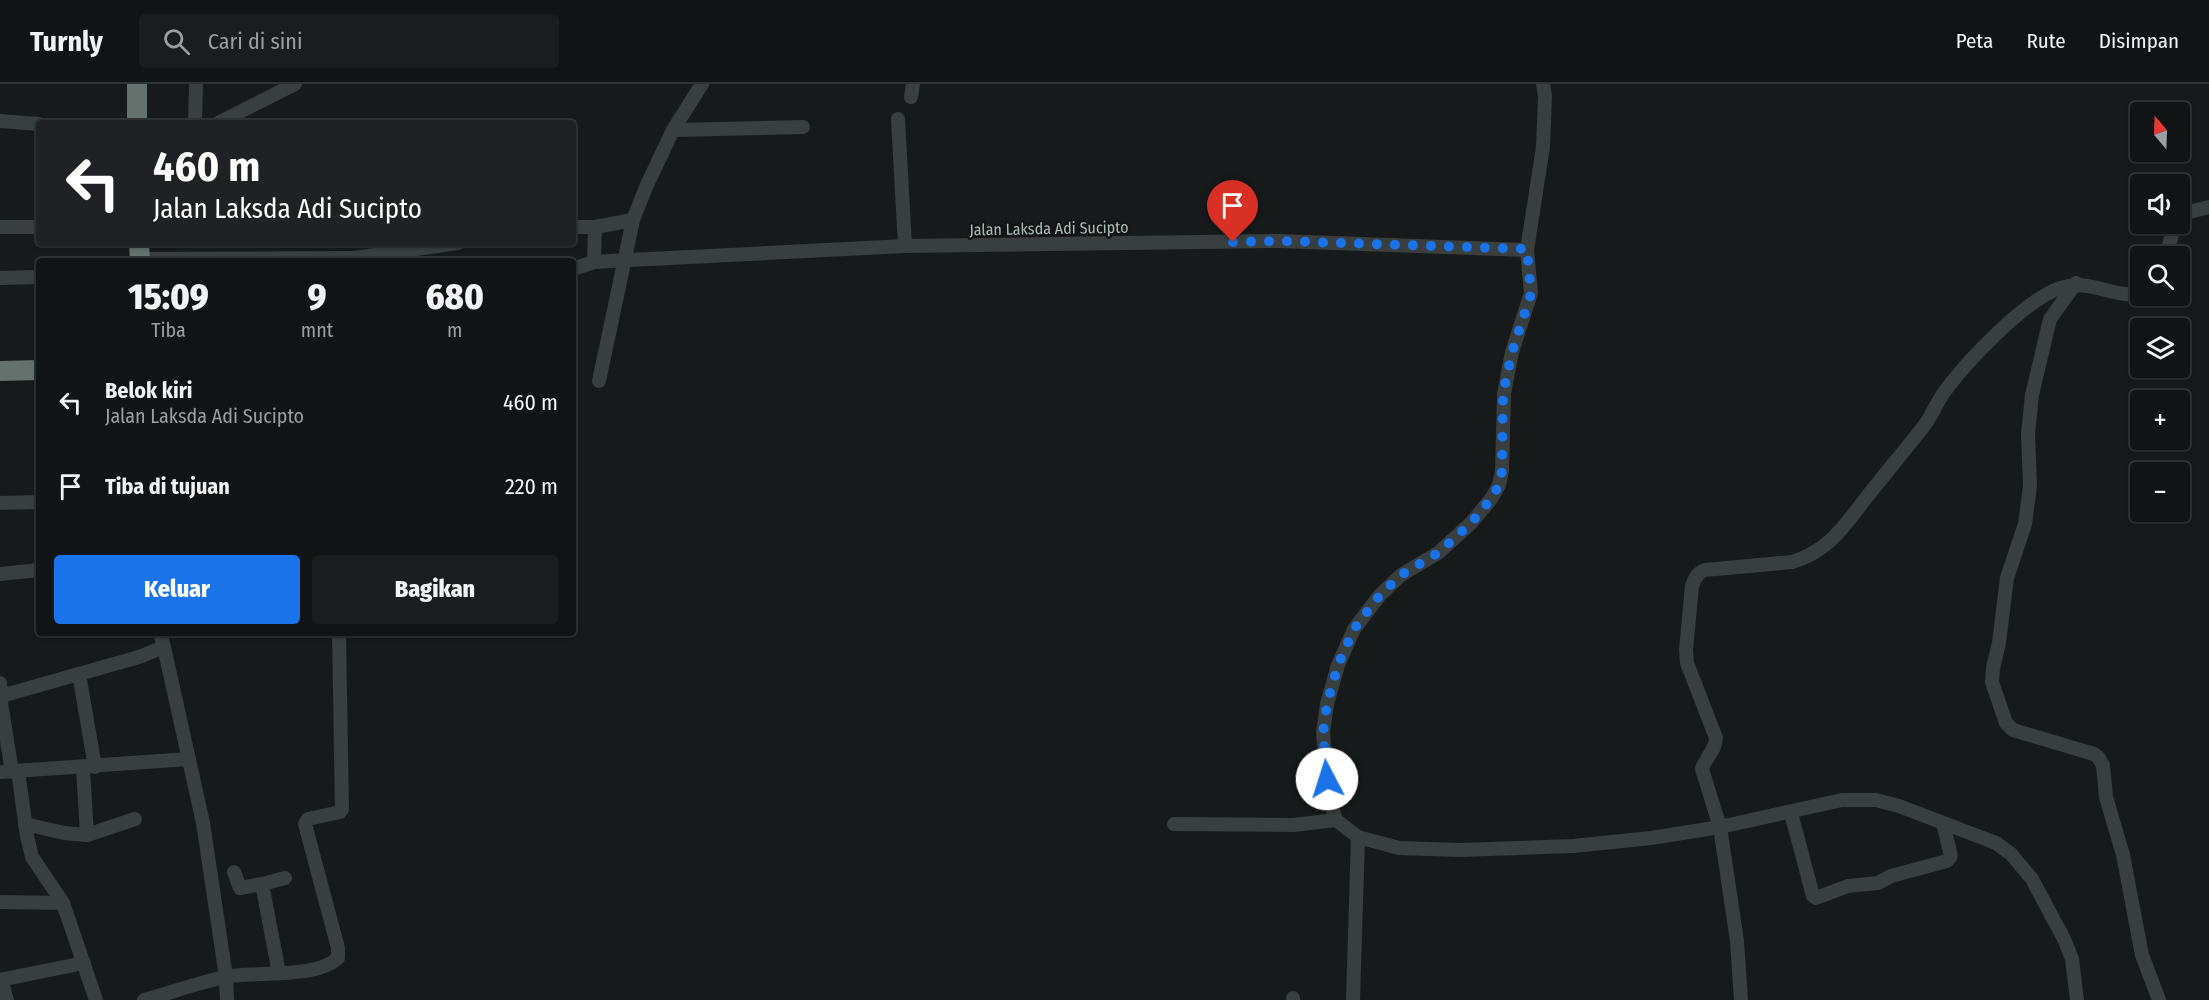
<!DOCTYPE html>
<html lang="id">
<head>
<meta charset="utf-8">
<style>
  body { margin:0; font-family:"Fira Sans Condensed",sans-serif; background:#1a1d1d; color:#f1f3f6; height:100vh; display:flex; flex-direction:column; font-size:22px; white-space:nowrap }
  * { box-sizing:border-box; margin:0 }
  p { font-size:20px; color:#9c9ea0 }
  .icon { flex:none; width:33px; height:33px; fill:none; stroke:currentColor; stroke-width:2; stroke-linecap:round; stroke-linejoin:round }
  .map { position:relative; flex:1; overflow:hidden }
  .side { position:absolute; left:36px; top:174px; width:540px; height:378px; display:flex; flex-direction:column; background:#111414; border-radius:6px; box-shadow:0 2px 4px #0004,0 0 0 2px #303334 }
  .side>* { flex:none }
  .guide { position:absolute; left:36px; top:36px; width:540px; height:126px; border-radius:6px; box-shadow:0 2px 4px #0004,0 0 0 2px #303334; background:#202124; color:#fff; overflow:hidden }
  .needle { width:39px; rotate:341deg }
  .tools { position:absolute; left:2130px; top:18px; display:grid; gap:12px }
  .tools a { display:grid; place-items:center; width:60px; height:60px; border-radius:6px; background:#111414; box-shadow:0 2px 4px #0004,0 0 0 2px #303334; font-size:30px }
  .pin { position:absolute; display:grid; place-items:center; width:51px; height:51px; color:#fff; margin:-62px -26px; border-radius:50% 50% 50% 0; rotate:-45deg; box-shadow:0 0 6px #0007 }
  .pin .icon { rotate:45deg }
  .me { position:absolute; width:66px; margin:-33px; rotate:355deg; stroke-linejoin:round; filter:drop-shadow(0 0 4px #0008) }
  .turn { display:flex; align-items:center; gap:21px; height:126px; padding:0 18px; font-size:27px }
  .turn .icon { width:78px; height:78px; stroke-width:2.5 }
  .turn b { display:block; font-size:42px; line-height:51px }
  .eta { display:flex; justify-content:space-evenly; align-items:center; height:102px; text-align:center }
  .eta b { font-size:36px; font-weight:800; line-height:42px }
  .button { display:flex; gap:12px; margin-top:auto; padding:12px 18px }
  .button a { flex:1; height:69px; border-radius:6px; background:#1a73e8; color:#fff; font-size:24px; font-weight:800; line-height:69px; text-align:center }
  .button a+a { background:#1a1d1d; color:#f1f3f6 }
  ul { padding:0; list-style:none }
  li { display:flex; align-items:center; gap:18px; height:84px; padding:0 18px }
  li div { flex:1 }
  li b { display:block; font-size:22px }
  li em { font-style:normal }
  header { display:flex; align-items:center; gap:36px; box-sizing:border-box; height:84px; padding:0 30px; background:#111414; border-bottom:2px solid #303334 }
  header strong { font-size:28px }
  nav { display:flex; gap:33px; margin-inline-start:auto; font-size:21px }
  .search { width:420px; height:54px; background:#1a1d1d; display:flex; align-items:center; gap:15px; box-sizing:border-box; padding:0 21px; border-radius:6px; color:#9c9ea0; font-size:22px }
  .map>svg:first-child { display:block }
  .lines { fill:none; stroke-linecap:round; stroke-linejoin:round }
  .minor { stroke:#383f3e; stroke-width:14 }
  .highway { stroke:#64716c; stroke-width:20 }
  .route { stroke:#1a73e8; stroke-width:10; stroke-dasharray:0 18 }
  .labels { text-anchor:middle; stroke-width:5; stroke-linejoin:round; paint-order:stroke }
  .street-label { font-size:16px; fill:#a9bbb4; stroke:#121515 }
</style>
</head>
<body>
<header>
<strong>Turnly</strong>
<div class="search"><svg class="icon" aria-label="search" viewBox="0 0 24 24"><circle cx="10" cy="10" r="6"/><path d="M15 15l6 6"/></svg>Cari di sini</div>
<nav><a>Peta</a><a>Rute</a><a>Disimpan</a></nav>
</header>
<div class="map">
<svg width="2209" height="916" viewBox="0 0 2209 916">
  <rect width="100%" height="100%" fill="#171a1a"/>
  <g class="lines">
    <g class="minor">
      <path d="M1543,0L1545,12L1543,63L1527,166L1531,209L1512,268L1504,310L1502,387L1499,401L1491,415L1471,439L1438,469L1401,491L1380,511L1354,545L1338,581L1327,620L1323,649L1329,713L1336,736L1358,753L1399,764L1460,766L1573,762L1651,754L1720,743L1842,716H1876L1899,722L1996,759L2011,770L2032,795L2064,855L2072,875L2077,916"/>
      <path d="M911,13L913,0"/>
      <path d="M898,35L905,162"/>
      <path d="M0,37L39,40"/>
      <path d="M195,39L196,0"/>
      <path d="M218,39L295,0"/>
      <path d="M673,46L803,43"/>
      <path d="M2180,135L2185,129L2209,123"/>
      <path d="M0,143H39"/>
      <path d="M573,143H595L594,178"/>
      <path d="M595,143L633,136"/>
      <path d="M2166,172L2175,140"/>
      <path d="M354,174L458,159"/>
      <path d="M140,175L354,174V177"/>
      <path d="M573,185L594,178L610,177L905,162L1279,157L1527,166"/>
      <path d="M0,194L39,193"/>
      <path d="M2076,199L2050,235L2032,311L2028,350L2030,402L2025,440L2007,494L1999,559L1993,584L1992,598L2006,639L2013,646L2094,670L2098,673L2103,681L2106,713L2123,771L2142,871L2159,916"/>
      <path d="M599,297L633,136L646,103L673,46L702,0"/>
      <path d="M0,419L39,418"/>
      <path d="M0,490L39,486"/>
      <path d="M164,563L203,739L226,893L227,916"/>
      <path d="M79,590L95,683"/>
      <path d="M0,599L1,612L139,573L164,563L160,549"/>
      <path d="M0,612L12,688"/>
      <path d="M83,684L87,751"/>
      <path d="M18,687L27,752L32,773L63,819L96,916"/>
      <path d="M0,688L189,675"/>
      <path d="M1791,729L1813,812L1816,814L1848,802L1878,799L1891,792L1947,777L1951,772L1943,739"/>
      <path d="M25,740L64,749L87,751L135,735"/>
      <path d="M1174,740L1293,741L1336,736"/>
      <path d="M234,788L240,804L262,800"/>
      <path d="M0,818L63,819"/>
      <path d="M279,889L262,800L285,794"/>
      <path d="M0,896L84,879"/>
      <path d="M1,896L7,916"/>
      <path d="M144,916C170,909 197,899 225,893C255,887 316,895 338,874V864L305,740L308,735L340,728L342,725L339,549"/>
      <path d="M1293,916V914"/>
      <path d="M1353,916L1358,753"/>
      <path d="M1741,916L1737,857L1720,743L1702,685C1705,674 1716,666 1716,654L1687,579L1686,566L1692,502C1695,494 1697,489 1705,486L1792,478C1829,467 1844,442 1866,414C1885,390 1905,366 1924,342C1932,331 1937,318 1945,307C1967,277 2025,216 2060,204C2089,194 2112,214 2140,210"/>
    </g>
    <g class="highway">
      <path d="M137,0V39"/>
      <path d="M139,159L140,177"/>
      <path d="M0,287L39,286"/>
    </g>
  </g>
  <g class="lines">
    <path class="route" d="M1233,158L1279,157L1527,165L1531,210L1512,268L1503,310L1502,387L1499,401L1491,415L1471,439L1438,469L1401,491L1380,511L1354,545L1338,581L1327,620L1323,649L1327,695"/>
  </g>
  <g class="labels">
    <g class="street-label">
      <text transform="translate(1049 144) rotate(-1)" y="6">Jalan Laksda Adi Sucipto</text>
    </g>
  </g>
</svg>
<div class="tools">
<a><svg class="needle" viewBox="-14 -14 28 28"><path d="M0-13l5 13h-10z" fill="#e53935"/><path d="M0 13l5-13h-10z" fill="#9c9ea0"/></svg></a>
<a><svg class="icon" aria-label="sound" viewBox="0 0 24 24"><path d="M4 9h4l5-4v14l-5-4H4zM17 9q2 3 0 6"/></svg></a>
<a><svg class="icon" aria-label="search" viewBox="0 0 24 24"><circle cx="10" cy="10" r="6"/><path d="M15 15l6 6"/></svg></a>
<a><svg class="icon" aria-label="layers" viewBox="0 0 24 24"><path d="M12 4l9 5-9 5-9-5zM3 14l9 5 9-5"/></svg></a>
<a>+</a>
<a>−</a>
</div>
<div class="pin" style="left:1233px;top:158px;background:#d93025"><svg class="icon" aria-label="arrive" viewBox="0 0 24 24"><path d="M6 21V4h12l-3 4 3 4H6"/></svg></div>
<svg class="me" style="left:1327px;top:695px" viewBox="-20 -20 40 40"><circle r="19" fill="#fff"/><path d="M0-13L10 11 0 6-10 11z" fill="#1a73e8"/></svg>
<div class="guide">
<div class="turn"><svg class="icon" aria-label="left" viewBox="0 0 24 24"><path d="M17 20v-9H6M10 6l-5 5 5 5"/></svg><div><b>460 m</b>Jalan Laksda Adi Sucipto</div></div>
</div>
<section class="side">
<div class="eta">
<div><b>15:09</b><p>Tiba</p></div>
<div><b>9</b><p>mnt</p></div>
<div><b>680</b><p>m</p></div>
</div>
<ul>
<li><svg class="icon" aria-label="left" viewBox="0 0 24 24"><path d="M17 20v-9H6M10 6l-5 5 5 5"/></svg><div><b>Belok kiri</b><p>Jalan Laksda Adi Sucipto</p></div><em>460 m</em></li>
<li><svg class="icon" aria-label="arrive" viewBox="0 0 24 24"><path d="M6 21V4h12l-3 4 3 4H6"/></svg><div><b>Tiba di tujuan</b></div><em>220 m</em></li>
</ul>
<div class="button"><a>Keluar</a><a>Bagikan</a></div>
</section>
</div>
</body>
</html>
